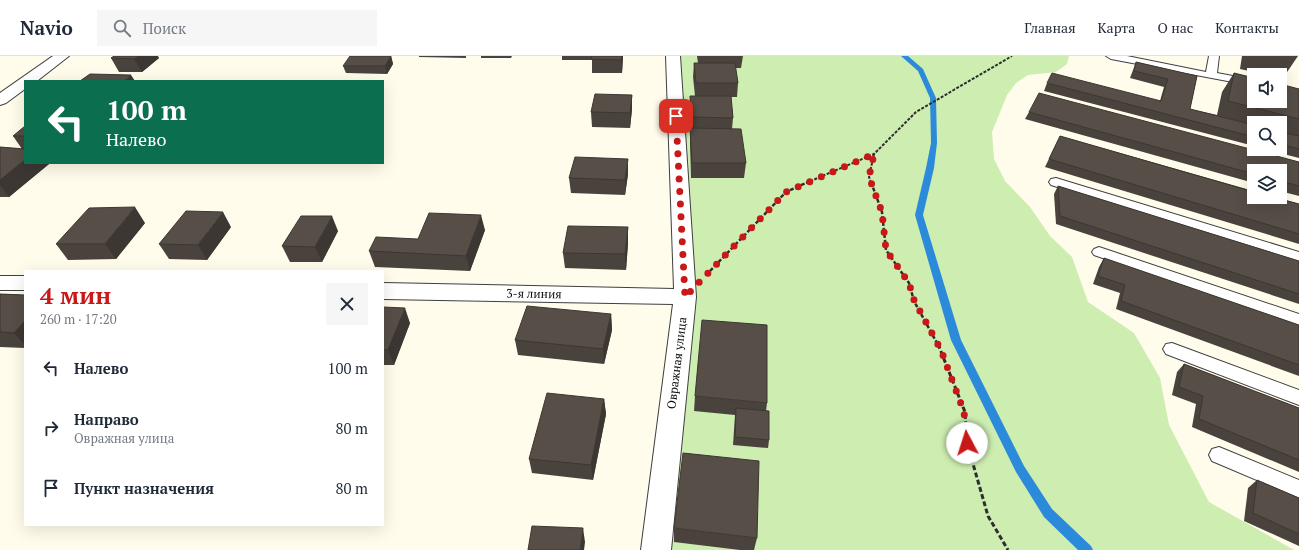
<!DOCTYPE html>
<html lang="ru">
<head>
<meta charset="utf-8">
<style>
  body { margin:0; font-family:"PT Serif",serif; background:#f6f6f7; color:#1f2937; height:100vh; display:flex; flex-direction:column; font-size:15px; white-space:nowrap }
  * { box-sizing:border-box; margin:0 }
  p { font-size:13px; color:#747a83 }
  .icon { flex:none; width:22px; height:22px; fill:none; stroke:currentColor; stroke-width:2; stroke-linecap:round; stroke-linejoin:round }
  .map { position:relative; flex:1; overflow:hidden }
  .side { position:absolute; left:24px; top:214px; width:360px; height:256px; display:flex; flex-direction:column; background:#fff; border-radius:0px; box-shadow:0 4px 16px #0002 }
  .side>* { flex:none }
  .banner { position:absolute; left:24px; top:24px; width:360px; height:84px; border-radius:0px; box-shadow:0 4px 16px #0002; background:#0b6e4f; color:#fff; overflow:hidden }
  .fabs { position:absolute; left:1247px; top:12px; display:grid; gap:8px }
  .fabs a { display:grid; place-items:center; width:40px; height:40px; border-radius:0px; background:#fff; box-shadow:0 4px 16px #0002; font-size:20px }
  .pin { position:absolute; display:grid; place-items:center; width:34px; height:34px; color:#fff; margin:-17px; border-radius:8px; box-shadow:0 2px 6px #0006 }
  .me { position:absolute; width:44px; margin:-22px; rotate:355deg; stroke-linejoin:round; filter:drop-shadow(0 0 3px #0008) }
  .turn { display:flex; align-items:center; gap:14px; height:84px; padding:0 16px; font-size:18px }
  .turn .icon { width:52px; height:52px; stroke-width:2.5 }
  .turn b { display:block; font-size:28px; line-height:34px }
  .round { display:grid; place-items:center; flex:none; width:42px; height:42px; border-radius:0px; background:#f6f6f7 }
  .overview { display:flex; align-items:center; justify-content:space-between; height:68px; padding:0 16px }
  h1 { font-size:24px; font-weight:700; line-height:30px; color:#c91818 }
  ul { padding:0; list-style:none }
  li { display:flex; align-items:center; gap:12px; height:60px; padding:0 16px }
  li div { flex:1 }
  li b { display:block; font-size:15px }
  li em { font-style:normal }
  header { display:flex; align-items:center; gap:24px; box-sizing:border-box; height:56px; padding:0 20px; background:#fff; border-bottom:1px solid #e0e1e3 }
  header strong { font-size:19px }
  nav { display:flex; gap:22px; margin-inline-start:auto; font-size:14px }
  .search { width:280px; height:36px; background:#f6f6f7; display:flex; align-items:center; gap:10px; box-sizing:border-box; padding:0 14px; border-radius:0px; color:#747a83; font-size:15px }
  .map>svg:first-child { display:block }
  .green { fill:#cdedb1 }
  .lines { fill:none; stroke-linecap:round; stroke-linejoin:round }
  .stream { fill:#2b8bda; fill-rule:evenodd }
  .lane-casing { stroke:#3f3f3f; stroke-width:2 }
  .street-casing { stroke:#3f3f3f; stroke-width:2 }
  .path-far2 { stroke:#2e2e2e; stroke-width:2; stroke-dasharray:3 1.5; stroke-linecap:butt }
  .path-far1 { stroke:#2e2e2e; stroke-width:2.5; stroke-dasharray:4 2; stroke-linecap:butt }
  .path { stroke:#2e2e2e; stroke-width:3; stroke-dasharray:5 2.5; stroke-linecap:butt }
  .lane { fill:#fff; fill-rule:evenodd }
  .street { fill:#fff; fill-rule:evenodd }
  .wall { fill:#4a433d }
  .shaded-wall { fill:#3c3732 }
  .building { fill:#564e47; stroke:#3c3732 }
  .route { stroke:#c91818; stroke-width:7; stroke-dasharray:0 12.6 }
  .labels { text-anchor:middle; stroke-width:4; stroke-linejoin:round; paint-order:stroke }
  .street-label { font-size:12px; fill:#0c0c0c; stroke:#fff }
</style>
</head>
<body>
<header>
<strong>Navio</strong>
<div class="search"><svg class="icon" aria-label="search" viewBox="0 0 24 24"><circle cx="10" cy="10" r="6"/><path d="M15 15l6 6"/></svg>Поиск</div>
<nav><a>Главная</a><a>Карта</a><a>О нас</a><a>Контакты</a></nav>
</header>
<div class="map">
<svg width="1299" height="494" viewBox="0 0 1299 494">
  <rect width="100%" height="100%" fill="#fffceb"/>
  <path class="green" d="M673,0H1069L1067,8L1056,16L1028,19L1016,27L1007,39L992,76L994,103L1005,125L1030,151L1050,180L1072,201L1088,246L1134,277L1160,322L1169,369L1209,446L1294,494H656L685,241Z"/>
  <g class="lines">
    <path class="stream" d="M901,0H908L923,13L936,42L937,87L934,112L923,159L961,284L1024,410L1052,453L1091,490L1093,494H1078L1044,461L1016,416L951,284L915,159L926,112L931,87L930,42L918,15Z"/>
    <defs>
      <g id="lane">
        <path d="M1106,0H1127L1206,16L1209,0H1219L1217,17L1254,24V30L1111,3Z"/>
        <path d="M1056,122L1299,196V206L1051,129L1049,126L1051,123Z"/>
        <path d="M1099,191L1299,258V270L1094,199L1092,196L1094,193Z"/>
        <path d="M1172,287L1299,334V349L1166,298L1163,293L1166,288Z"/>
        <path d="M1219,391L1299,424V442L1212,405L1209,399L1212,393Z"/>
      </g>
      <g id="street">
        <path d="M53,0H69L37,25H25V33L6,47L0,49V37Z"/>
        <path d="M666,0H680L696,241L671,494H641L673,248L383,243V227L674,233Z"/>
        <rect x="0" y="220" width="25" height="14"/>
      </g>
    </defs>
    <use href="#lane" class="lane-casing"/>
    <use href="#street" class="street-casing"/>
    <g class="path-far2">
      <path d="M806,127L874,98L916,56L1012,0"/>
      <path d="M871,127L869,121L874,98"/>
    </g>
    <g class="path-far1">
      <path d="M871,126L882,156L886,194L909,227L914,245L938,289"/>
      <path d="M710,215L786,136L808,126"/>
    </g>
    <path class="path" d="M938,288L965,356L967,387L988,460L1008,494"/>
    <use href="#lane" class="lane"/>
    <use href="#street" class="street"/>
  </g>
  <g class="wall">
    <path d="M391,0L393,8L387,18L346,17L343,10Z"/>
    <path d="M419,0H466V2L419,1Z"/>
    <path d="M481,0H512L511,2H481Z"/>
    <path d="M562,0H623L622,17H592V4H562Z"/>
    <path d="M697,0H743L741,12H735L738,27L737,41H731L733,62L732,73L746,107L744,122H691L690,87V40H695L693,21L694,7H698Z"/>
    <path d="M1242,0H1298L1283,22H1280V19H1268L1240,13Z"/>
    <path d="M111,2H159L142,16H119Z"/>
    <path d="M1136,6L1197,20L1190,53L1217,59L1222,36L1234,17L1299,33V102L1264,93H1280V67H1254V90L1044,35L1047,27L1160,45L1164,31L1130,22Z"/>
    <path d="M632,39V53L630,72L592,71L591,56Z"/>
    <path d="M1029,56L1299,106V140L1280,135V115H1254V127L1025,63Z"/>
    <path d="M13,80H25V107L49,108L9,141H0V91L22,93Z"/>
    <path d="M1060,80L1299,148V188L1045,111Z"/>
    <path d="M628,118L625,139L571,137L569,122Z"/>
    <path d="M1058,130L1299,205V248L1056,168L1054,138Z"/>
    <path d="M145,167L116,203L68,204L56,188Z"/>
    <path d="M231,171L207,204L169,203L159,188Z"/>
    <path d="M628,171V187L626,214L565,212L563,197Z"/>
    <path d="M485,174L470,215L375,211L369,195L418,183Z"/>
    <path d="M338,175L322,206H290L282,190Z"/>
    <path d="M1104,202L1299,269V320L1116,253L1120,237L1093,228L1099,211Z"/>
    <path d="M0,238L25,239V292L0,291Z"/>
    <path d="M383,251L410,267L394,309H383Z"/>
    <path d="M611,258L612,274L604,308L518,299L515,284Z"/>
    <path d="M1184,308L1299,352V416L1192,371L1196,348L1172,339L1177,316Z"/>
    <path d="M695,340L767,347L766,355L769,384L768,392L733,389L735,359L694,355Z"/>
    <path d="M604,343L606,358L593,424L532,417L529,403Z"/>
    <path d="M1257,424L1299,442V490L1244,465L1248,432Z"/>
    <path d="M674,472L757,482L754,494H740L674,486Z"/>
  </g>
  <g class="shaded-wall">
    <path d="M138,0H158L159,2L142,16L134,3Z"/>
    <path d="M391,0L393,8L387,18L385,10Z"/>
    <path d="M622,0H623L622,17L621,4Z"/>
    <path d="M131,19L135,25H124Z"/>
    <path d="M632,39V53L630,72V57Z"/>
    <path d="M628,103V118L625,139V124Z"/>
    <path d="M25,104V107H48L49,108L9,141L0,129V124Z"/>
    <path d="M135,151L145,167L116,203L105,188Z"/>
    <path d="M223,156L231,171L207,204L198,189Z"/>
    <path d="M481,159L485,174L470,215L466,200Z"/>
    <path d="M332,160L338,175L322,206L315,191Z"/>
    <path d="M628,171V187L626,214L625,198Z"/>
    <path d="M405,252L410,267L394,309L388,294Z"/>
    <path d="M611,258L612,274L604,308L603,293Z"/>
    <path d="M25,265V289L14,277Z"/>
    <path d="M604,343L606,358L593,424L591,409Z"/>
    <path d="M583,472L585,486L584,494H580Z"/>
  </g>
  <g class="building">
    <path d="M114,0H138L134,3L111,2Z"/>
    <path d="M350,0H391L385,10H343Z"/>
    <path d="M592,0H622L621,4L591,3Z"/>
    <path d="M1136,6L1197,20L1190,53L1254,69V81L1047,27L1052,17L1161,45L1168,23L1134,15Z"/>
    <path d="M694,7H735L738,27H696Z"/>
    <path d="M1234,17L1254,22V45H1280V28L1299,33V63L1228,45Z"/>
    <path d="M90,18L131,19L124,25H80Z"/>
    <path d="M1039,37L1299,106V130L1280,125V115H1254V118L1029,56Z"/>
    <path d="M595,38L632,39L630,57L591,56Z"/>
    <path d="M690,40H731L733,62L691,61Z"/>
    <path d="M25,70V80H13Z"/>
    <path d="M690,72L741,73L746,107H692Z"/>
    <path d="M1280,76L1299,80V93L1280,88Z"/>
    <path d="M1060,80L1254,136V141H1273L1299,148V178L1049,103Z"/>
    <path d="M0,91L25,93V104L0,124Z"/>
    <path d="M575,101L628,103L625,124L569,122Z"/>
    <path d="M1058,130L1299,205V238L1060,160Z"/>
    <path d="M135,151L105,188H56L89,152Z"/>
    <path d="M186,155L223,156L198,189L159,188Z"/>
    <path d="M429,157L481,159L466,200L369,195L376,181L418,183Z"/>
    <path d="M301,160H332L315,191L282,190Z"/>
    <path d="M568,170L628,171L625,198L563,197Z"/>
    <path d="M1104,202L1299,269V309L1121,245L1125,229L1098,220Z"/>
    <path d="M0,238L25,239V265L14,277L0,276Z"/>
    <path d="M527,250L611,258L603,293L515,284Z"/>
    <path d="M383,251L405,252L388,294H383Z"/>
    <path d="M702,264L767,269V347L695,340Z"/>
    <path d="M1184,308L1299,352V404L1199,363L1203,340L1179,331Z"/>
    <path d="M547,337L604,343L591,409L529,403Z"/>
    <path d="M736,352L769,355V384L735,381Z"/>
    <path d="M683,397L759,405L757,482L674,472Z"/>
    <path d="M1257,424L1299,442V478L1253,457Z"/>
    <path d="M532,470L583,472L580,494H528Z"/>
  </g>
  <g class="lines">
    <path class="route" d="M676,60L685,241L786,136L874,98L869,121L882,156L886,194L909,227L914,244L941,294L964,356L967,387"/>
  </g>
  <g class="labels">
    <g class="street-label">
      <text transform="translate(534 238) rotate(1)" y="4">3-я линия</text>
      <text transform="translate(677 307) rotate(-83)" y="4">Овражная улица</text>
    </g>
  </g>
</svg>
<div class="fabs">
<a><svg class="icon" aria-label="sound" viewBox="0 0 24 24"><path d="M4 9h4l5-4v14l-5-4H4zM17 9q2 3 0 6"/></svg></a>
<a><svg class="icon" aria-label="search" viewBox="0 0 24 24"><circle cx="10" cy="10" r="6"/><path d="M15 15l6 6"/></svg></a>
<a><svg class="icon" aria-label="layers" viewBox="0 0 24 24"><path d="M12 4l9 5-9 5-9-5zM3 14l9 5 9-5"/></svg></a>
</div>
<div class="pin" style="left:676px;top:60px;background:#d93025"><svg class="icon" aria-label="arrive" viewBox="0 0 24 24"><path d="M6 21V4h12l-3 4 3 4H6"/></svg></div>
<svg class="me" style="left:967px;top:387px" viewBox="-20 -20 40 40"><circle r="19" fill="#fff"/><path d="M0-13L10 11 0 6-10 11z" fill="#c91818"/></svg>
<div class="banner">
<div class="turn"><svg class="icon" aria-label="left" viewBox="0 0 24 24"><path d="M17 20v-9H6M10 6l-5 5 5 5"/></svg><div><b>100 m</b>Налево</div></div>
</div>
<section class="side">
<div class="overview"><div><h1>4 мин</h1><p>260 m · 17:20</p></div><a class="round"><svg class="icon" aria-label="close" viewBox="0 0 24 24"><path d="M6 6l12 12M18 6L6 18"/></svg></a></div>
<ul>
<li><svg class="icon" aria-label="left" viewBox="0 0 24 24"><path d="M17 20v-9H6M10 6l-5 5 5 5"/></svg><div><b>Налево</b></div><em>100 m</em></li>
<li><svg class="icon" aria-label="right" viewBox="0 0 24 24"><path d="M7 20v-9h11M14 6l5 5-5 5"/></svg><div><b>Направо</b><p>Овражная улица</p></div><em>80 m</em></li>
<li><svg class="icon" aria-label="arrive" viewBox="0 0 24 24"><path d="M6 21V4h12l-3 4 3 4H6"/></svg><div><b>Пункт назначения</b></div><em>80 m</em></li>
</ul>
</section>
</div>
</body>
</html>
